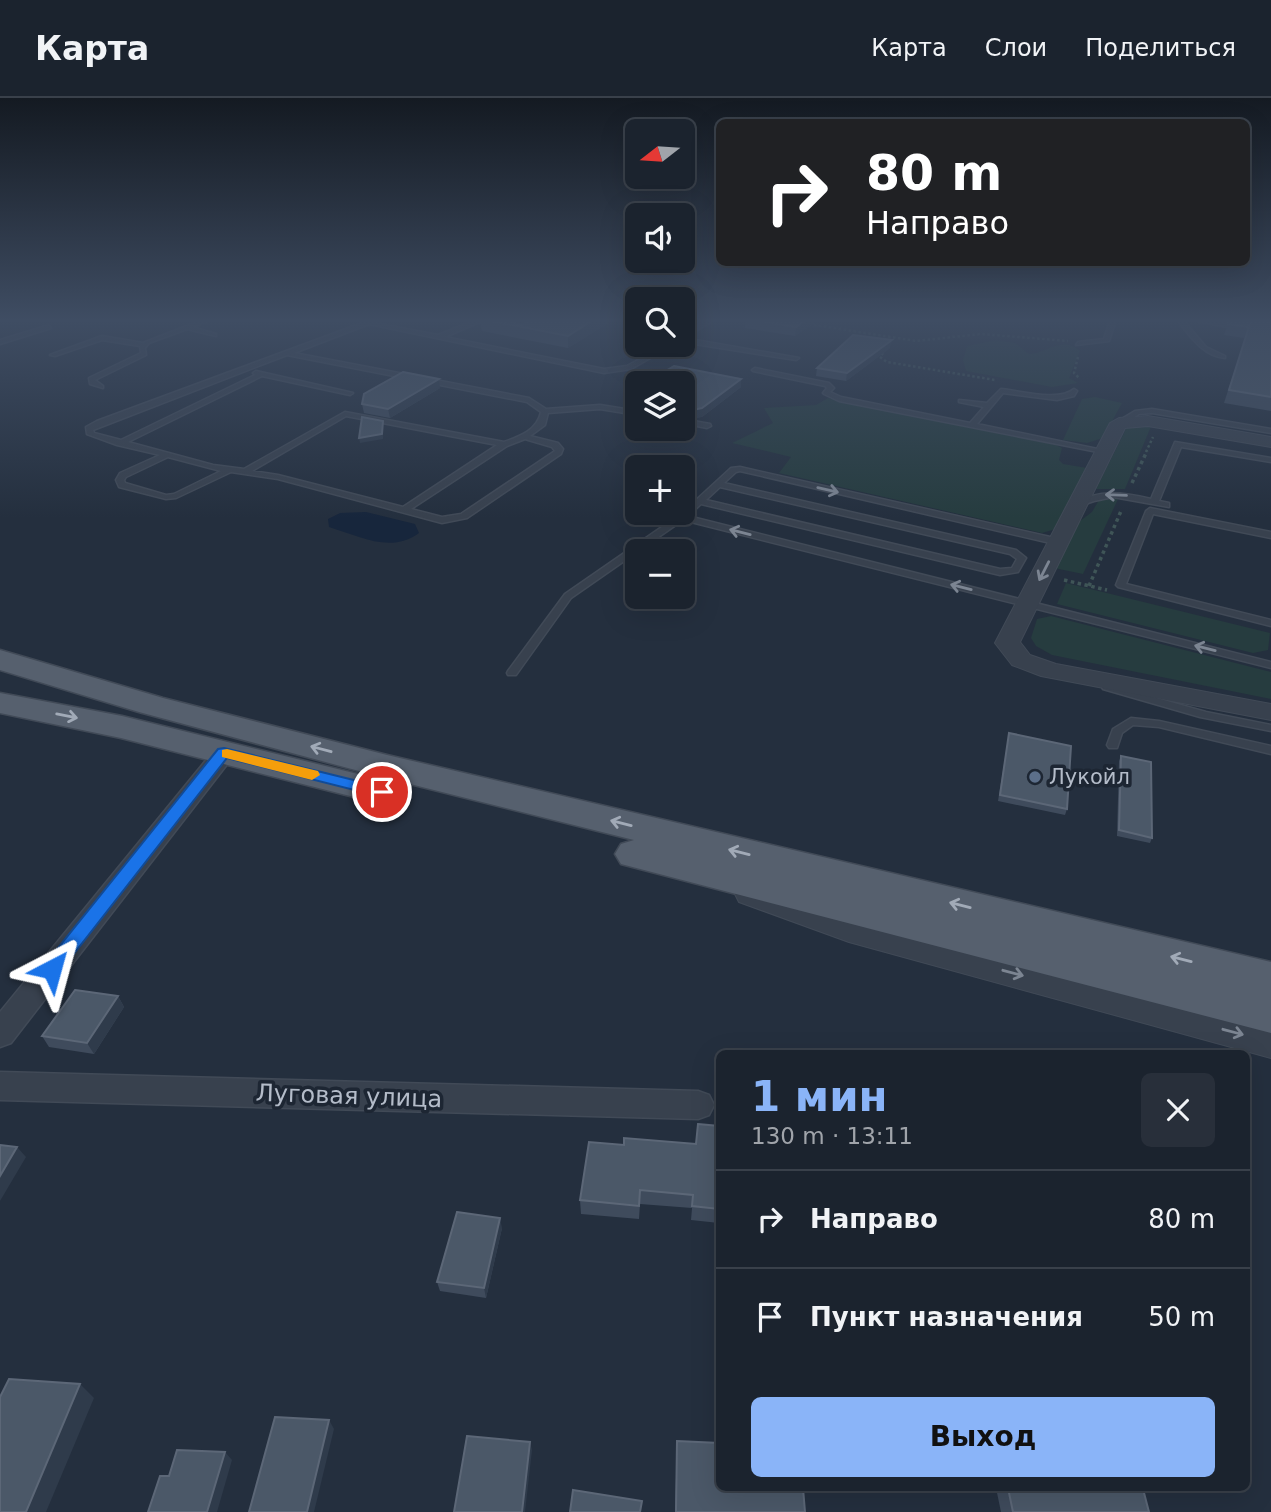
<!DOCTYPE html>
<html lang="ru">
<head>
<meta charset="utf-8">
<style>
  body { margin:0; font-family:"DejaVu Sans",sans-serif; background:#282f3a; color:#f1f3f6; height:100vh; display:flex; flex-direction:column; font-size:26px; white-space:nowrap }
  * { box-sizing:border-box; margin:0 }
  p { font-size:23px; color:#a0a4aa }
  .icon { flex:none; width:38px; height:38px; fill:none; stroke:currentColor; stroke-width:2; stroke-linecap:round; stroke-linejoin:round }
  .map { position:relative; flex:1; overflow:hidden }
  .sheet { position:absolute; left:716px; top:952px; width:534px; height:441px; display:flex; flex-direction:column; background:#1b232e; border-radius:10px; box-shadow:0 7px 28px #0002,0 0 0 2px #39404a }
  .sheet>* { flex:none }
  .banner { position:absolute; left:716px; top:21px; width:534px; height:147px; border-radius:10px; box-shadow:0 7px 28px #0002,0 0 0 2px #39404a; background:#202124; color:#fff; overflow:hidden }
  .needle { width:46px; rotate:253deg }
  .buttons { position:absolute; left:625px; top:21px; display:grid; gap:14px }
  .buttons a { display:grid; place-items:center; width:70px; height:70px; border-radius:10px; background:#1b232e; box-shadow:0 7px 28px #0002,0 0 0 2px #39404a; font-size:35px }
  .pin { position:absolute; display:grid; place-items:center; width:60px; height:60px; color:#fff; margin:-30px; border:4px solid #fff; border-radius:50%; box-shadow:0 2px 7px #0007 }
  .me { position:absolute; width:77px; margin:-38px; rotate:39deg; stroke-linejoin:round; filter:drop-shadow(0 0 5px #0008) }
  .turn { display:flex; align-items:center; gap:24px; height:147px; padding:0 35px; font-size:32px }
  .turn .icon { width:91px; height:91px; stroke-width:2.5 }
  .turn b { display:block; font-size:49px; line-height:60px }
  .round { display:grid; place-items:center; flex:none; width:74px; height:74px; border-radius:10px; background:#282f3a }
  .head { display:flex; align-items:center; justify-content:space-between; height:119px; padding:0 35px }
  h1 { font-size:42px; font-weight:700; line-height:52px; color:#8ab4f8 }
  .cta { display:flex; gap:14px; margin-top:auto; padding:14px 35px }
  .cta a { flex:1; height:80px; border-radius:10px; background:#8ab4f8; color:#111; font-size:28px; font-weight:700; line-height:80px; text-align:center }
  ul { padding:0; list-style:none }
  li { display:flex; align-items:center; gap:21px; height:98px; padding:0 35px; border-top:2px solid #39404a }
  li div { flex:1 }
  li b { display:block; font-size:26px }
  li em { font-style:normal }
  header { display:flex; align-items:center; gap:42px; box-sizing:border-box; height:98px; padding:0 35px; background:#1b232e; border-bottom:2px solid #39404a }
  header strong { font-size:33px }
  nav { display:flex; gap:38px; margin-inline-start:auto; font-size:24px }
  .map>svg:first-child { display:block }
  .green { fill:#263c3f }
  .water { fill:#17263c }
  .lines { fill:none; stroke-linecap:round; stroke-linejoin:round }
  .service-casing { stroke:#414a57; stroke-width:3 }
  .minor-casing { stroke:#414a57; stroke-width:3 }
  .tertiary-casing { stroke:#414a57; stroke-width:2 }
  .primary-casing { stroke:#414a57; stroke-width:3 }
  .path-far1 { stroke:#3f5557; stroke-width:2.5; stroke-dasharray:2.5 2.5; stroke-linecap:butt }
  .path { stroke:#3f5557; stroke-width:3.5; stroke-dasharray:3.5 3.5; stroke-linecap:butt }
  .service { fill:#38414e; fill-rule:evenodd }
  .minor { fill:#38414e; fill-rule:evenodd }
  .tertiary { fill:#38414e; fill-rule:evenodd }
  .primary { fill:#56606e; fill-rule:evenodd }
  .wall { fill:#3f4b5c }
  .shaded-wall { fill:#2f3b4b }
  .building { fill:#4b5868; stroke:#5c6777; stroke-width:2 }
  .oneway { stroke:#7c8592 }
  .oneway2 { stroke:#a1aab7 }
  .route { fill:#1a73e8; stroke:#114b97; stroke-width:2 }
  .slow { fill:#f59e0b }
  .service-dot { fill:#5c6f8a; stroke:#1d2633; stroke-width:2.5 }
  .labels { text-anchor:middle; stroke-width:7; stroke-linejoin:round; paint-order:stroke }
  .poi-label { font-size:21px; fill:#b4bcc9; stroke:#1d2633; text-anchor:start }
  .near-street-label { font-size:24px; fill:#b4bcc9; stroke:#1d2633 }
</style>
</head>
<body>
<header>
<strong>Карта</strong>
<nav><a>Карта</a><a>Слои</a><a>Поделиться</a></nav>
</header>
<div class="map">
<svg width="1271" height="1414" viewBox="0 0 1271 1414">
  <rect width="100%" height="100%" fill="#242f3e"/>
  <g class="green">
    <path d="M996,242L1015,245L1029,256C1048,255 1062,237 1080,253L1069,280L1078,285L1052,289L966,273L963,262L967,248Z"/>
    <path d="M1095,299L1122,305L1103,340L1087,345L1063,342L1082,301Z"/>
    <path d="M828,300L1056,347L1062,350L1059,362L1063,366L1087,370L1056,431L1042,435L779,375L791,359L732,345L773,325L764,310L816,307Z"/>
    <path d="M1129,325L1152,326L1125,391H1096Z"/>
    <path d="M1107,398L1119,399L1083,476L1054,470L1076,426L1092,414L1099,402Z"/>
    <path d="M1066,485L1270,535L1268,552L1253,555L1057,506Z"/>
    <path d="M1051,518L1271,574V601L1052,557L1036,548L1031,540L1037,521Z"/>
  </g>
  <path class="water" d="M366,414L415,426L419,435C391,456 359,438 329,429L328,421L340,415Z"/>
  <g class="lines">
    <defs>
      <g id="service">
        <path d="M202,222H210L192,229L216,236V238L187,231L149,245L145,250L146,257L95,282L103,288V290L90,286L89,280L141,255L140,248L102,242L55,258L50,257L102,238L143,245Z"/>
        <path d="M359,222L438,237L476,222H484L445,239L604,271L627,268L666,247H673L631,271L604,275L369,226L294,255L529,300L546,311L600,307L637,313V317L600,311L548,315L545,327L530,338L558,345L563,351L561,356L467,420L442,425L278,381L231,374L176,400L166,401L119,389L116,382L120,375L160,357L117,347L87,336L86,329L97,323L362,225ZM287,257L527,304L541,314C537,332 521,338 504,344L345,314L244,371L213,367L128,344L262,278L350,297L353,295L256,273L253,275L255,277L121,342L94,335L93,332ZM346,318L497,347L403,409L278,377L252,373ZM525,341L552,349L555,353L461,416L442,419L411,411L507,348ZM168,359L221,373L174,396L166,397L125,385L124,382L126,379Z"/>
        <path d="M707,222H714L684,240L799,260L796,262L682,244V236Z"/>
        <path d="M1110,222H1116L1109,243L1076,247L1078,244L1104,241Z"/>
        <path d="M1177,222H1183L1206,249L1225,258V260C1203,258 1190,238 1177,222Z"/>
        <path d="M1192,222H1207L1231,227L1228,229Z"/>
        <path d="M49,227L51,230L0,246V242Z"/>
        <path d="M755,270L829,285L834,290L830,294L841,299L970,325L984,309L959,304V302L987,305L1001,291C1021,293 1059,304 1074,291L1077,293L1074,298L1057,302L1003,295L977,326L1107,353L1103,355L839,303L824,296L823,295L827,290L825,288L753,273L752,272Z"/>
        <path d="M1152,311L1271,331V335L1152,315L1139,316L1122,327L1115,325L1135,313Z"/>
        <path d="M682,321L710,326L711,328L707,330L682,325Z"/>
        <path d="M1175,344L1271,360V364L1181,349L1159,403L1169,405V409L1113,399L1094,403L1079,408L1075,406C1098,390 1126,395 1151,401Z"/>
        <path d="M740,369L1059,441L1063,444L1059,447L740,373L736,374L724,385L1016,452L1026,460L1018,474L1000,477L701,406L688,418L1271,564V570L683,422L571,500L516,577H508L507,575L508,573L565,496L682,415L731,370ZM720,389L1010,456L1017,461L1012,470L1000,471L706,402Z"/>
        <path d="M1150,410L1271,434V440L1153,416L1126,486L1271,522V528L1118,489L1116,487L1146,413Z"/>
        <path d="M1107,586L1206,614L1271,627V633L1200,619L1103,591L1102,589L1103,587Z"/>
        <path d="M1131,620L1159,623L1271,648V656L1159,629L1133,627L1122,635L1117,650H1109L1107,647L1113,631Z"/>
      </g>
      <g id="minor">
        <path d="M224,648L232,650L236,655L232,660L11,945L0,949V914L216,650Z"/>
        <path d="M0,974L698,993L709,997L714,1007L709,1017L698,1021L0,1002Z"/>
      </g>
      <g id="tertiary">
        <path d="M1148,318L1271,339V349L1148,328L1125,330L1020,544L1030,557L1056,566L1271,606V622L1041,578L1012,567L995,545L1110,325L1119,320Z"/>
        <path d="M751,784L854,819L1271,928V960L849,844L739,804L735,796L739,788Z"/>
      </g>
      <g id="primary">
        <path d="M0,552L163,600L387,657L1271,864V935L621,766L615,756L621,746L634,742L374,677L139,614L0,572Z"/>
        <path d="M0,595L122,618L366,678L379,681L385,690L379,699L366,702L121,640L0,615Z"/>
      </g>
    </defs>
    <use href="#service" class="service-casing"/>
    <use href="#minor" class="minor-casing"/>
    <use href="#tertiary" class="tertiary-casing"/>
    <use href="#primary" class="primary-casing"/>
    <g class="path-far1">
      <path d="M809,226L916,243L981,236L1068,243"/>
      <path d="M883,255L880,259L887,264L995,282"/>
      <path d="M1078,259L1074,275L1079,280"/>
      <path d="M1146,354L1153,339"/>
    </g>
    <g class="path">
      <path d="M1132,385L1147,353"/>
      <path d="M1064,482L1107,492"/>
      <path d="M1089,488L1121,413"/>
    </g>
    <use href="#service" class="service"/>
    <use href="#minor" class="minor"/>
    <use href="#tertiary" class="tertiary"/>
    <use href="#primary" class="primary"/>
  </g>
  <g class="wall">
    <path d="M480,222H613L568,250L482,233Z"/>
    <path d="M745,222H819L795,238L745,230Z"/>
    <path d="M1229,222H1251L1244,240L1224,237Z"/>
    <path d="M1251,222L1271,224V313L1224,305Z"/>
    <path d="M890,250L846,283L816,278L817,270Z"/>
    <path d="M682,285L741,289L702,319L693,320L682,318Z"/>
    <path d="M440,290L390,320L364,315L362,306Z"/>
    <path d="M637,291V309L626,307V298Z"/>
    <path d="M1009,635L1067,711L1065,717L998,703Z"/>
    <path d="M1121,658L1152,740L1150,745L1117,738L1119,663Z"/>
    <path d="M118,898L124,909L94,956L49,949L42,938Z"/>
    <path d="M719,1028V1125L691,1122L692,1110L640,1106L639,1121L581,1116L580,1102L624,1047L696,1046Z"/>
    <path d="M502,1130L486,1200L440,1193L437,1184Z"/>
    <path d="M677,1343L805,1414H675Z"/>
    <path d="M996,1390H1100L1149,1414H1001Z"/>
  </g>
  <g class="shaded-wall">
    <path d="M517,222H534L524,229L513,225Z"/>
    <path d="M593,222H613L568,250V238Z"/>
    <path d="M806,222H819L795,238L796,229Z"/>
    <path d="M892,242L890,250L846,283L847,275Z"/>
    <path d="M439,281L440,290L390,320L388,311Z"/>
    <path d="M741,281V289L702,319L693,320V312Z"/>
    <path d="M383,323V341L360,345L359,340Z"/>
    <path d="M118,898L124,909L94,956L87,945Z"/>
    <path d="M17,1049L26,1059L0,1103V1078Z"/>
    <path d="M500,1120L502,1130L486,1200L484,1190Z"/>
    <path d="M80,1286L94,1300L46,1414H26Z"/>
    <path d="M329,1322L334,1331L314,1414H307Z"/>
    <path d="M530,1344L532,1352L525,1414H522Z"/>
    <path d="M225,1354L232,1362L217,1414H207Z"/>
  </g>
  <g class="building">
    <path d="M486,222H517L513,225L522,227L530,222H593L568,238Z"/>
    <path d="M753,222H806L796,229Z"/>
    <path d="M1229,222H1248V229L1228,226Z"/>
    <path d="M1251,222L1271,224V299L1229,292Z"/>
    <path d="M853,237L892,242L847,275L817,270Z"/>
    <path d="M674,268L741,281L702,310L693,312L682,309V285H646Z"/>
    <path d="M403,274L439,281L388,311L362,306L364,296Z"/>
    <path d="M637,291V300L626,298Z"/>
    <path d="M362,319L383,323L382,336L359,340Z"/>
    <path d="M1009,635L1071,648L1067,711L1000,697Z"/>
    <path d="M1121,658L1151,664L1152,740L1119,732Z"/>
    <path d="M75,892L118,898L87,945L42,938Z"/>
    <path d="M698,1026L719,1028V1111L692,1108L693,1097L640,1092L639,1108L580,1102L589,1044L624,1047V1040L696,1046Z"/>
    <path d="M0,1047L17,1049L0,1078Z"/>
    <path d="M457,1114L500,1120L484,1190L437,1184Z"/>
    <path d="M9,1281L80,1286L26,1414H0V1299Z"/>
    <path d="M275,1319L329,1322L307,1414H249Z"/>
    <path d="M467,1338L530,1344L522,1414H454Z"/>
    <path d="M677,1343L719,1345V1390H803L805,1414H676Z"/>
    <path d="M177,1352L225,1354L207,1414H148L160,1378H169Z"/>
    <path d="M1008,1390H1100L1143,1391L1149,1414H1013Z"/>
    <path d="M573,1392L642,1403L640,1414H570Z"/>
  </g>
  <defs><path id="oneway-shaft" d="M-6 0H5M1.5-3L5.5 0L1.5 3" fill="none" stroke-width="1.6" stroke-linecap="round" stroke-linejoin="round" transform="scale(1.75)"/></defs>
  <g class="oneway">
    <use href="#oneway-shaft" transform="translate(828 392) rotate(13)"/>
    <use href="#oneway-shaft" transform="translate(1116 397) rotate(-178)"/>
    <use href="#oneway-shaft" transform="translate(740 434) rotate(-166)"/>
    <use href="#oneway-shaft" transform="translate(1044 473) rotate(117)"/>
    <use href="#oneway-shaft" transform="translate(961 489) rotate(-166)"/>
    <use href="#oneway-shaft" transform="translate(1205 550) rotate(-166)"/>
    <use href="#oneway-shaft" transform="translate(1013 875) rotate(15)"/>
    <use href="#oneway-shaft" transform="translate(1233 934) rotate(15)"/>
  </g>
  <g class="oneway2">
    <use href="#oneway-shaft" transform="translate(67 618) rotate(11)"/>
    <use href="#oneway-shaft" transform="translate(321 651) rotate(-165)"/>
    <use href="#oneway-shaft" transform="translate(621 725) rotate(-166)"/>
    <use href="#oneway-shaft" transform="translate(739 754) rotate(-166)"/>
    <use href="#oneway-shaft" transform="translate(960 807) rotate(-166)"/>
    <use href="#oneway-shaft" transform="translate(1181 861) rotate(-166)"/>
  </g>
  <linearGradient id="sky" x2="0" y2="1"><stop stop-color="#141a22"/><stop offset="0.53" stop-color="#3f4d63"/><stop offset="1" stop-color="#3f4d63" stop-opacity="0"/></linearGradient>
  <rect width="1271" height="420" fill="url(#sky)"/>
  <path class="route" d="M224,650L382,689L390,694L382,699L227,660L58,876H45L42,871L45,866L218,651Z"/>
  <path class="slow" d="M227,651L318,673L320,677L312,682L222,659V652Z"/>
  <circle class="service-dot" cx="1035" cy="679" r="7"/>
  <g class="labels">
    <g class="poi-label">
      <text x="1049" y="686">Лукойл</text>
    </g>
    <g class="near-street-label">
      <text transform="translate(349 998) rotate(2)" y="8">Луговая улица</text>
    </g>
  </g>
</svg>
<div class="buttons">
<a><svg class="needle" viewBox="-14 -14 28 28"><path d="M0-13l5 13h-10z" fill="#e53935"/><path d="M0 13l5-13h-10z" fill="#a0a4aa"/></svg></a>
<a><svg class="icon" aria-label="sound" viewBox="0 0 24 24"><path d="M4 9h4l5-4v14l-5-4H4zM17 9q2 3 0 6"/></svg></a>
<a><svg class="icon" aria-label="search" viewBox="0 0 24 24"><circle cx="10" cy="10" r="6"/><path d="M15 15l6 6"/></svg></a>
<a><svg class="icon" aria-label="layers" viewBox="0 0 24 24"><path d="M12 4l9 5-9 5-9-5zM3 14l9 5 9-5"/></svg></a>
<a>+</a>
<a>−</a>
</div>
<div class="pin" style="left:382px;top:694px;background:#d93025"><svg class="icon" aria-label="arrive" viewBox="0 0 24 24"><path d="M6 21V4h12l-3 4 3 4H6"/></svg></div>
<svg class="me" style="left:52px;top:871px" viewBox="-20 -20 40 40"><path d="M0-17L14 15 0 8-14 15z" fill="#1a73e8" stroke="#fff" stroke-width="4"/></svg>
<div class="banner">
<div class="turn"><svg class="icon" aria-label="right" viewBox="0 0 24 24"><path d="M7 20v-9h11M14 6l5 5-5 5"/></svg><div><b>80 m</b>Направо</div></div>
</div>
<section class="sheet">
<div class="head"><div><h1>1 мин</h1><p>130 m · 13:11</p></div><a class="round"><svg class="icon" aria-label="close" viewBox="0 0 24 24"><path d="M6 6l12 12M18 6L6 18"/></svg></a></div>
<ul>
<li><svg class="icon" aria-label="right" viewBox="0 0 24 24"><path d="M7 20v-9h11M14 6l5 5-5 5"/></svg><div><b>Направо</b></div><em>80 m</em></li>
<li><svg class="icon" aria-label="arrive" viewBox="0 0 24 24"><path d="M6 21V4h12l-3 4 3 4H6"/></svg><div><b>Пункт назначения</b></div><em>50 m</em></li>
</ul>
<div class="cta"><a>Выход</a></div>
</section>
</div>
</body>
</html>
